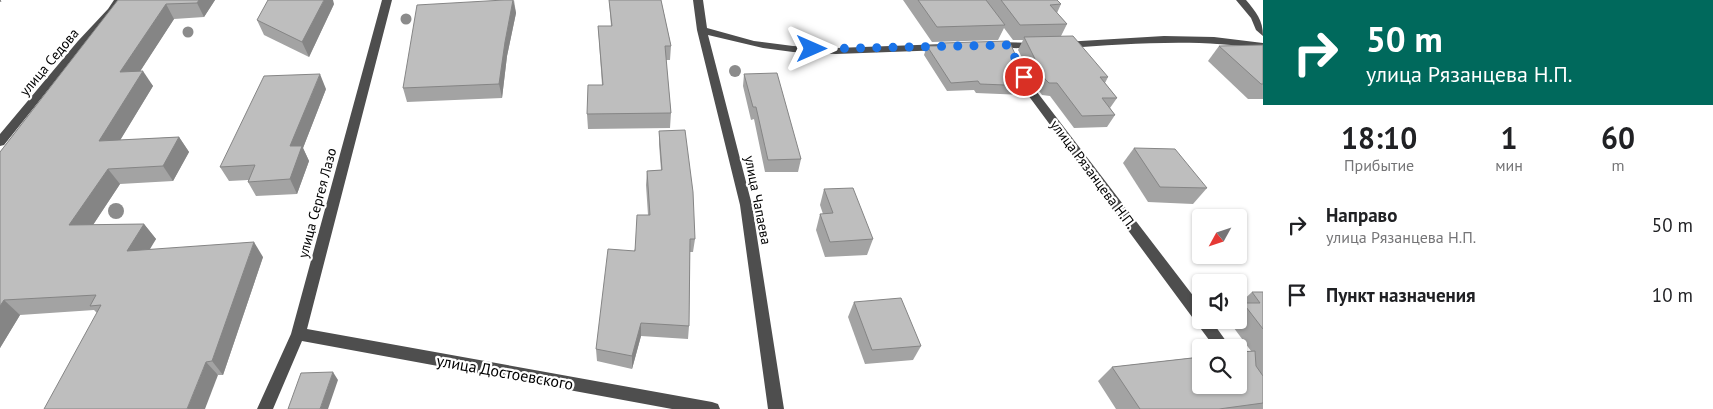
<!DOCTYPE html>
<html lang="ru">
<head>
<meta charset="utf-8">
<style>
  body { margin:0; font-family:"PT Sans",sans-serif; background:#f6f6f6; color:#202124; height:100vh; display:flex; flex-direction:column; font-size:19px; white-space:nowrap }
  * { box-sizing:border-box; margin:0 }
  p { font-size:16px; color:#757577 }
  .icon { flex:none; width:28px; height:28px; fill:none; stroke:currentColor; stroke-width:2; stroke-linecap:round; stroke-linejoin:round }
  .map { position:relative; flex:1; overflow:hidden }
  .side { display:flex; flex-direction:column; background:#fff; width:450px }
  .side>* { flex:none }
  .top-card { background:#00695c; color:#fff; overflow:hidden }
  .needle { width:32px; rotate:230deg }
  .controls { position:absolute; left:1192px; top:209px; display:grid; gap:10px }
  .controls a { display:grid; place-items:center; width:55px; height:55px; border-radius:5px; background:#fff; box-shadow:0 1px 4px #0004; font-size:25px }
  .pin { position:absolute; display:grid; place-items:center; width:42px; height:42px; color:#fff; margin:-21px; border:2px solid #fff; border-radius:50%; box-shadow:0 1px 5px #0007 }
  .me { position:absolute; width:55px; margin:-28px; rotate:90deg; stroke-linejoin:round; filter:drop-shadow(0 0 4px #0008) }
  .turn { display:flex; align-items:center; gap:18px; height:105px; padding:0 20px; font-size:22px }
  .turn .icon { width:65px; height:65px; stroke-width:2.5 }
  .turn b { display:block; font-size:35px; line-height:42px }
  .eta { display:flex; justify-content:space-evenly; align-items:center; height:85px; text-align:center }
  .eta b { font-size:30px; font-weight:700; line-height:35px }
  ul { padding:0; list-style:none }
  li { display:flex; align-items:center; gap:15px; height:70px; padding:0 20px }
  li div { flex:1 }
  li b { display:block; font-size:19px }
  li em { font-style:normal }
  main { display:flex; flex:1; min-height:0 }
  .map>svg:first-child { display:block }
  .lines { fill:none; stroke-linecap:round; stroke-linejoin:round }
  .path { stroke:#707070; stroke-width:2.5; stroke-dasharray:1 2; stroke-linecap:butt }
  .minor { fill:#4e4e4e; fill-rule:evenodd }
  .tree { fill:#8b8b8b }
  .wall { fill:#a3a3a3 }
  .shaded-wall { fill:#858585 }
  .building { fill:#bebebe; stroke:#858585 }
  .route { stroke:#1a73e8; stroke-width:9; stroke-dasharray:0 16.2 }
  .labels { text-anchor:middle; stroke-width:4.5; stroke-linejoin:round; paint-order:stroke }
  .street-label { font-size:14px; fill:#000; stroke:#fff }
  .near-street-label { font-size:16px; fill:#000; stroke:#fff }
</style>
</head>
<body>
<main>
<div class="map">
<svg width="1263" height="409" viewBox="0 0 1263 409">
  <rect width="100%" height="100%" fill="#fff"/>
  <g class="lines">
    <path class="path" d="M0,1L2,0"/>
    <g class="minor">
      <path d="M114,0H124L115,13L84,45L4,145L0,146V134L78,41L108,9Z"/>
      <path d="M382,0H392L307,329L712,402L718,404L720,409H672L302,341L273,409H257L291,334Z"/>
      <path d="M693,0H703L707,28L754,41L793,46L836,48L944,44L949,47L944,50L836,54L793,52L763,48L708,35L752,205L784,409H768L740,205L697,30Z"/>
      <path d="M1236,0H1246C1256,12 1263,20 1263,36L1256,30L1251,18Z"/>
      <path d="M1164,36L1214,37L1263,43V49C1196,38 1131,44 1064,48L1059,45L1064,42Z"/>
      <path d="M994,42L1037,43L1042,46L1037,49L991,47V43Z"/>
      <path d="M1022,69L1026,70L1037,92L1201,306V320H1211L1231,348H1215L1028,95L1017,72Z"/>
    </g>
  </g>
  <g class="tree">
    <circle cx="406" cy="19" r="5.5"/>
    <circle cx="188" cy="32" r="5.5"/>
    <circle cx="735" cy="71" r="6"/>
    <circle cx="116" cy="211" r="8"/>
  </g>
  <g class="wall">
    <path d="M118,0H215L204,17L174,19L140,71L153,86L120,140L179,137L189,152L173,181L120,184L93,225L144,224L156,239L149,249L263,257L223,375H218L97,313L94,310L20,315L0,348V152Z"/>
    <path d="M514,0L516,13L507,56L502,98L407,102L403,88Z"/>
    <path d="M609,0H661L671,46L670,60H666L671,113L670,128L588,129L587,114L602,85L598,26H611Z"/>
    <path d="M903,0H1057L1061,4L1057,13L1067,24L1061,36L1108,77L1105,83L1117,98L1110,108L1115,115L1107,127L1074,128L1050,96L1042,95L1039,91L1018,50L1023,40H1013L1004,28L998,40L932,42Z"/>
    <path d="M334,4L309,57L264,35L257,20Z"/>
    <path d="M942,43L1030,86L1026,95L976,93L974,90L947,91L924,55L927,46H941Z"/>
    <path d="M1263,45V99H1248L1208,61L1219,46Z"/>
    <path d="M744,74L801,159L798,172H765L754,119L751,120L743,86Z"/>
    <path d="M326,89L303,148L309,161L297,194L256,196L248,182V180L229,181L220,167Z"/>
    <path d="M659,131L695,239L693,252H690L689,326L688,339L641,336L632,369L597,361L596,349L648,215L646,185L647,171L661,170L659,144Z"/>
    <path d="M1134,148L1207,188L1193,204L1148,202L1123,163Z"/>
    <path d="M824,189L873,239L867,255L825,257L816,230L820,214H823L820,205Z"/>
    <path d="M1252,292H1263V409H1116L1098,381L1112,367L1251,351L1228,320H1239V304Z"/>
    <path d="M854,302L921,346L913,360L865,364L848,317Z"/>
  </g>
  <g class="shaded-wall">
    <path d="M199,0H215L204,17L197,3Z"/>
    <path d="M324,0H333L334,4L309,57L302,42Z"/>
    <path d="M513,0L516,13L507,56L502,98L499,84L505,42Z"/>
    <path d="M166,4L174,19L130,87L120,72Z"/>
    <path d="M143,71L153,86L110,157L99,141Z"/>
    <path d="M320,74L326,89L303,148L309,161L297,194L290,179V146Z"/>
    <path d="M179,137L189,152L173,181L163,166Z"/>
    <path d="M108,169L120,184L83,240L69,225Z"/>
    <path d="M144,224L156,239L140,266L127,251Z"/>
    <path d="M254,242L263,257L223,375L212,361Z"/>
    <path d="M4,300L20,315L0,348V306Z"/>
    <path d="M641,323V336L632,369V356Z"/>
    <path d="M206,362L218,375L205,409H187Z"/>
    <path d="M333,372L338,380L328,409H320Z"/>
  </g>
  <g class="building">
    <path d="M118,0H199L197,3L166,4L120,72L143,71L99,141L179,137L163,166L108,169L69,225L144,224L127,251L254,242L212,361L206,362L187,409H44L101,305L90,306L96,295L4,300L0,306V152Z"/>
    <path d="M268,0H324L302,42L257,20Z"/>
    <path d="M504,0H513L505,42L499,84L403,88L417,5Z"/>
    <path d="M609,0H661L671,46H665L671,113L587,114L588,85H603L598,26H612Z"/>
    <path d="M918,0H986L1005,25L937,27Z"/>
    <path d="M1001,0H1057L1061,4L1050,5L1067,24L1020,25Z"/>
    <path d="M1073,36L1108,77H1100L1117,98H1102L1115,115L1082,116L1057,83H1049L1045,79L1024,37Z"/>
    <path d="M1009,41L1030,86L980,84L978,81L951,83L927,46H944L942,43Z"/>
    <path d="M1263,45V84H1261L1219,46Z"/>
    <path d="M777,73L801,159L768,160L756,107H753L744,74Z"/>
    <path d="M320,74L290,146H302L290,179L248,182L255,165L220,167L264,76Z"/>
    <path d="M685,130L693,192L695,239H690L689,326L641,323L632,356L596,349L608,249L635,251L637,215H650L647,171L662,170L659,131Z"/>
    <path d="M1134,148L1175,149L1207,188L1160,187Z"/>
    <path d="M853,188L873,239L830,242L820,214L833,213L824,189Z"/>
    <path d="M1252,292H1263V329L1243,303H1260Z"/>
    <path d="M901,298L921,346L872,350L854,302Z"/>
    <path d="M1255,351L1256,366L1263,376V403L1219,409H1140L1112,367L1201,357V385H1239V352Z"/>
    <path d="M333,372L320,409H288L301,373Z"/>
  </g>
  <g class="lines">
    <path class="route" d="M812,49L1009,45L1024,77"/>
  </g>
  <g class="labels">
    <g class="street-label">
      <text transform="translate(49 62) rotate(-50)" y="5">улица Седова</text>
      <text transform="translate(1093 174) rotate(53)" y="5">улица Рязанцева Н.П.</text>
      <text transform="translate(758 200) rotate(79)" y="5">улица Чапаева</text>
      <text transform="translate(317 203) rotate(-75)" y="5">улица Сергея Лазо</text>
    </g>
    <g class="near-street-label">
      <text transform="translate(505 372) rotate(10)" y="6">улица Достоевского</text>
    </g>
  </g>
</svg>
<div class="controls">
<a><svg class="needle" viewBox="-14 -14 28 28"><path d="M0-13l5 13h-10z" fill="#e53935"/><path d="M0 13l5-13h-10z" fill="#757577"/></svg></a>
<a><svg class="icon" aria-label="sound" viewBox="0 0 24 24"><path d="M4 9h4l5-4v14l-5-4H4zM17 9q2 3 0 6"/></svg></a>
<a><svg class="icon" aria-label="search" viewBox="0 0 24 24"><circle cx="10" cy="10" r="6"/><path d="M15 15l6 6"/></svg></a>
</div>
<div class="pin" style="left:1024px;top:77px;background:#d93025"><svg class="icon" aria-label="arrive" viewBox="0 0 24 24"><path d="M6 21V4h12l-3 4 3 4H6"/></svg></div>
<svg class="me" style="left:812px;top:49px" viewBox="-20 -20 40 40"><path d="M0-17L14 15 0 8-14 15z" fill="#1a73e8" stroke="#fff" stroke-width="4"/></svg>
</div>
<section class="side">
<div class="top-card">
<div class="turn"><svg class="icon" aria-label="right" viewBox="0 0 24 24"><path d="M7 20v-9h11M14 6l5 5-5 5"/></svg><div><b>50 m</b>улица Рязанцева Н.П.</div></div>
</div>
<div class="eta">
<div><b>18:10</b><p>Прибытие</p></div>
<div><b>1</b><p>мин</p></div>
<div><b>60</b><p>m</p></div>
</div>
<ul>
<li><svg class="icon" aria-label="right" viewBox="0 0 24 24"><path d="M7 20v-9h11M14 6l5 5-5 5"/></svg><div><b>Направо</b><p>улица Рязанцева Н.П.</p></div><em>50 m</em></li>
<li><svg class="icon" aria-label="arrive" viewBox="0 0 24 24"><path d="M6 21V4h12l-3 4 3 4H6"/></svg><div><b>Пункт назначения</b></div><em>10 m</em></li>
</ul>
</section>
</main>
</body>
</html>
